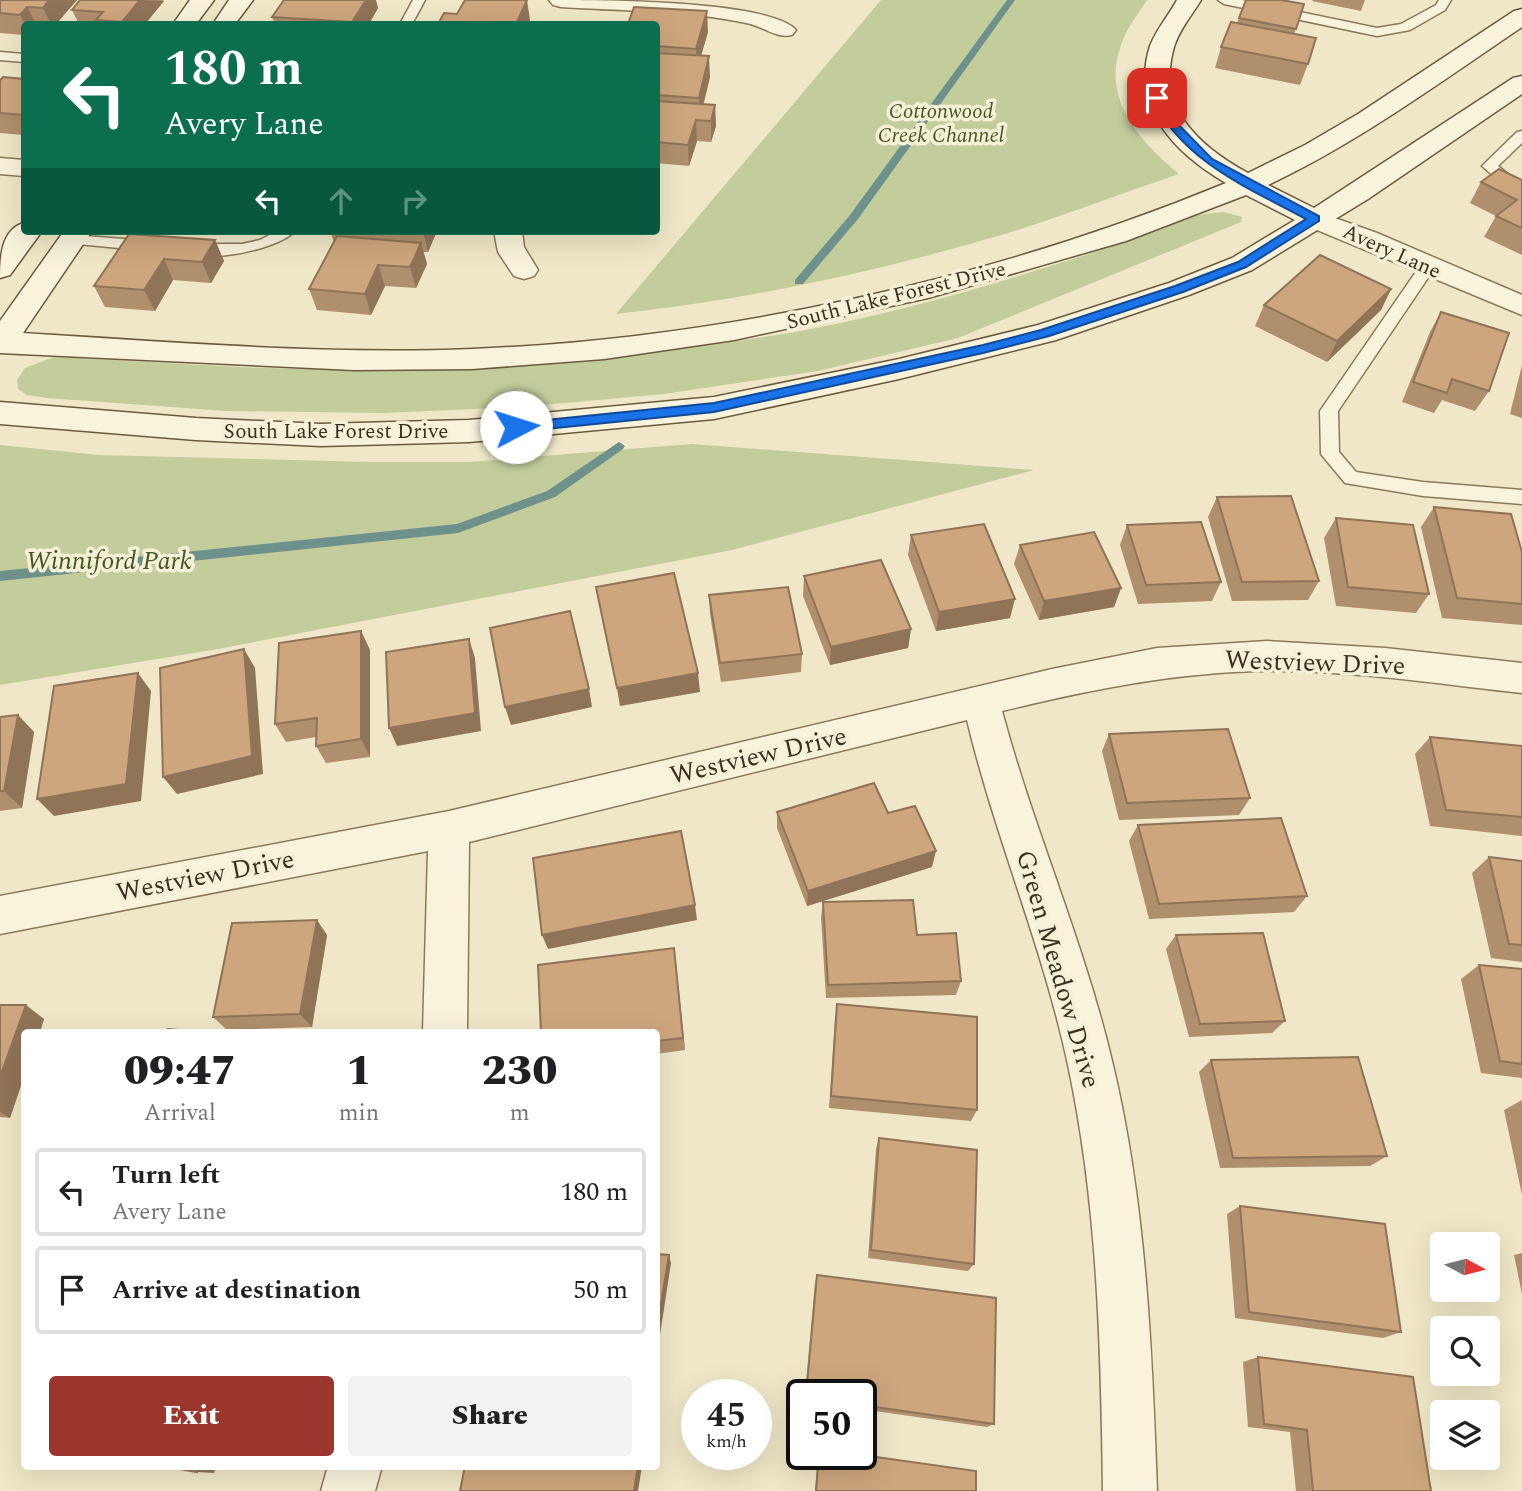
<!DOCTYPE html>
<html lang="en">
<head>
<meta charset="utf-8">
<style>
  body { margin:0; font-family:Spectral,serif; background:#f2f2f2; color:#202124; height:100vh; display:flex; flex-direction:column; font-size:26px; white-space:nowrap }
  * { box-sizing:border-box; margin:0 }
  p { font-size:23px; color:#757577 }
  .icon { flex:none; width:38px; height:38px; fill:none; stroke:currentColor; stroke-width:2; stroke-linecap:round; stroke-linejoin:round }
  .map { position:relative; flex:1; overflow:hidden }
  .sheet { position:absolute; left:21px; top:1029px; width:639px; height:441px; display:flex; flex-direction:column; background:#fff; border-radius:7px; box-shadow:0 7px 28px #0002 }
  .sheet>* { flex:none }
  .banner { position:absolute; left:21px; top:21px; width:639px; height:214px; border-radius:7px; box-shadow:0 7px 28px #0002; background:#0b6e4f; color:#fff; overflow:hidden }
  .needle { width:46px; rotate:97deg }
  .fabs { position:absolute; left:1430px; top:1232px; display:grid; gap:14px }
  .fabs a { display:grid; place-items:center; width:70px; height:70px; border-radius:7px; background:#fff; box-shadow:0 7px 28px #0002; font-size:35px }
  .speed { position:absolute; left:681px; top:1379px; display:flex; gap:14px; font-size:35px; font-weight:700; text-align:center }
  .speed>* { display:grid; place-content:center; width:91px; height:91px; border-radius:50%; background:#fff; box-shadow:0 7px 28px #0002; line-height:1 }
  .speed small { font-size:18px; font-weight:400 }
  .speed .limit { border:4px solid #111; border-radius:10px; background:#fff; color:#111 }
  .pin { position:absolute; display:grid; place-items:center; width:60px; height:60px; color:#fff; margin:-30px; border-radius:14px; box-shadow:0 4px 10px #0006 }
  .me { position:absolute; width:77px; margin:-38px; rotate:85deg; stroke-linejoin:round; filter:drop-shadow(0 0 5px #0008) }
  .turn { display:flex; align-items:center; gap:24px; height:147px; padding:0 28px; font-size:32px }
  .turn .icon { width:91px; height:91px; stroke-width:2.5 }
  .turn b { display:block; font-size:49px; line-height:60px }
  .lanes { display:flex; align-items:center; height:66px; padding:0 28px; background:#0003; justify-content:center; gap:35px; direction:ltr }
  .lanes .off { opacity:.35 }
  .eta { display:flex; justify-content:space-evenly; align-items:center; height:119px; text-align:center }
  .eta b { font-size:42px; font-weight:800; line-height:49px }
  .button { display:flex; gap:14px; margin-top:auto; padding:14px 28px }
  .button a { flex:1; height:80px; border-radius:7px; background:#9a362c; color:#fff; font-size:28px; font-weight:800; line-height:80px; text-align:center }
  .button a+a { background:#f2f2f2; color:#202124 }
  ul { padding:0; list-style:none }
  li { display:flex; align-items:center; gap:21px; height:88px; margin:0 14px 10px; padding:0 14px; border:4px solid #e0e0e0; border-radius:7px }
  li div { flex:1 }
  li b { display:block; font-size:26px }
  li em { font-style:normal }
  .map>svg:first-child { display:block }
  .green { fill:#c2cd9b }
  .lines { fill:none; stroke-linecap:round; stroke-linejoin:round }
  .stream { fill:#6e918c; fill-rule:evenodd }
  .lane-casing { stroke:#8b795c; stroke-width:3 }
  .street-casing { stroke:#8b795c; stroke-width:3 }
  .secondary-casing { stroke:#6c5a3f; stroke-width:3 }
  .lane { fill:#f9f3db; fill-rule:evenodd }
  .street { fill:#f9f3db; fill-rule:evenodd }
  .secondary { fill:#f9f3db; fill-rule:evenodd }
  .wall { fill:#b08f6c }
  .shaded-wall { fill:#907458 }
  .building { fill:#cda67d; stroke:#907458; stroke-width:2 }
  .route { fill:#1a73e8; stroke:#114b97; stroke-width:2 }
  .labels { text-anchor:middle; stroke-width:7; stroke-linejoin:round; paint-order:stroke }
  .far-park-label { font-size:21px; font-style:italic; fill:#465726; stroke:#f6f0d7 }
  .far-street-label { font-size:21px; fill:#3b3020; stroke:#f6f0d7 }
  .park-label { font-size:26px; font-style:italic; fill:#465726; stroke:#f6f0d7 }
  .street-label { font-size:26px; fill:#3b3020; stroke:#f6f0d7 }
</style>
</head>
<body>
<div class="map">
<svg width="1522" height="1491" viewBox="0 0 1522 1491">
  <rect width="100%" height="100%" fill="#efe7c7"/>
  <g class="green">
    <path d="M881,0H1147C1137,15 1125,31 1120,48C1102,101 1142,143 1179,174C1122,193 1066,215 1008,233C880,271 749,300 616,314Z"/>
    <path d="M1224,212L1242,217L1241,222L958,338L818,371L664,394L521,407L384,413L226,411L47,398L27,395L18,389L17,380L25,368L54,357C124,360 193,365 263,368C333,370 403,366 472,363C585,358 699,350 811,329C903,311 993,285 1082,256C1129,241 1175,214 1224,212Z"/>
    <path d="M692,444L1034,470L732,550L218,649L0,685V445L99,455L369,462H469Z"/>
  </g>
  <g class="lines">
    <g class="stream">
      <path d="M1007,0H1015L858,219L803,284H795V280L850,215Z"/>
      <path d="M619,442L625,446L623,449L555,497L458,533L0,581V571L457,524L547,491Z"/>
    </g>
    <defs>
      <g id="lane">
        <path d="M413,0H425L412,24H400Z"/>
        <path d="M1218,0H1242L1377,28L1401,24L1436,5L1439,0H1451L1445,10L1410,30L1377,36L1224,4Z"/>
        <path d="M0,52L24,54V62L0,60Z"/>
        <path d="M1522,131V143L1498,166L1522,186V198L1517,197L1482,166L1517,132Z"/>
        <path d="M277,231H295C279,249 202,266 185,249L193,244H242L260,240Z"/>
        <path d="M72,235L150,241L158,246L150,251L67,243L64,240L67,237Z"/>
        <path d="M1428,261L1436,266L1338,411L1339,452L1356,472L1423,482L1522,490V504L1423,496L1345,483L1321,454L1320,411L1422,263Z"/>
      </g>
      <g id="street">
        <path d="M549,0C597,0 769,0 796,30L792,35C776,39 763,26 746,23C686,10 622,11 561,7L553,5Z"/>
        <path d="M0,158L24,160V176L0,174Z"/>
        <path d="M1315,211L1377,233L1522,295V315L1305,225L1301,219L1305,213Z"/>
        <path d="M494,231H522L524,247L538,270L534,276L524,279L514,276L498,252Z"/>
        <path d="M1267,641L1385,648L1522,663V693C1438,684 1351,670 1266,671C1176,672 1089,690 1002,711C1034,831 1085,944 1113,1065C1146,1204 1152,1348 1157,1491H1103C1101,1349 1098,1205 1068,1065C1043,947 995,837 967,720L469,842L467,1032H423L428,851L0,934V896L449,811L1052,669L1157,648Z"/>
        <path d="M328,1466H382L375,1491H321Z"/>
      </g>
      <g id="secondary">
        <path d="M190,0H214L196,24H173Z"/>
        <path d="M229,0H253L235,24H213Z"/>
        <path d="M1177,0H1201C1192,15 1179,30 1174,47C1156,108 1199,146 1248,173L1305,145L1358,114L1514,11L1522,9V27C1439,83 1359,142 1268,185L1314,208L1513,78L1522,76V94L1368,199L1252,270L1189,295L1056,340L899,379L714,419L469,442L321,446L196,440L0,424V402L196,418L321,424L469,420L714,397L899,359L1038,325L1169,283L1232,258L1295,220L1246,195L1126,241L928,298L734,340L604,359L472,369L354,370L0,353V321L64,231H92L23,333C172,342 322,355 472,349C723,339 994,279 1226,183C1176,154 1130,108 1150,46C1156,30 1169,15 1177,0Z"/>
        <path d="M24,223V231H42L10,275L0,278C0,259 1,229 24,223Z"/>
      </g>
    </defs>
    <use href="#lane" class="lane-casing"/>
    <use href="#street" class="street-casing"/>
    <use href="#secondary" class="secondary-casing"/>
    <use href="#lane" class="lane"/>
    <use href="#street" class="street"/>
    <use href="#secondary" class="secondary"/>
  </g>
  <g class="wall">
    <path d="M0,0H77L56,24H24V35L0,33Z"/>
    <path d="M80,0H163L164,1L145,24H79L72,10Z"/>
    <path d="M1246,0L1304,4L1294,34L1308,64L1300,85L1215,68L1221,47L1237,23Z"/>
    <path d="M1313,0H1365L1361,11L1312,1Z"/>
    <path d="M634,7L708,32L701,56L710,77L703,104L715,105L716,126L711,142L697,141L689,166L656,163V24H628Z"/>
    <path d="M378,8L369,24H269H275L272,17Z"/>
    <path d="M0,78L1,80L24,79V135L0,133Z"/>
    <path d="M1522,180V255L1484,237L1496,216L1470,203L1481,182Z"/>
    <path d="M197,231H243L241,235Z"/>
    <path d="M330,231H437L428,252H423L427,264L416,288L385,286L371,315L317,310L309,289L334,242Z"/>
    <path d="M215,240L224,261L211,283L173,280L155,311L105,307L94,286Z"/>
    <path d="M1391,289L1381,310L1327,362L1255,326L1264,305Z"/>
    <path d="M1441,312L1489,391L1475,411L1442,400L1434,413L1402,402L1430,332Z"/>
    <path d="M1522,365V418L1510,414Z"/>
    <path d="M1217,497L1319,581L1308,600L1232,601L1208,517Z"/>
    <path d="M1434,507L1522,552V625L1442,618L1421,527Z"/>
    <path d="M1336,518L1429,594L1416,613L1336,606L1324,538Z"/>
    <path d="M1127,525L1221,582L1212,601L1138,604L1120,545Z"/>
    <path d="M911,535L1010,618L936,631L908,555Z"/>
    <path d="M1020,545L1121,588L1114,607L1039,620L1014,564Z"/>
    <path d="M804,576L911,629L908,648L830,665L803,596Z"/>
    <path d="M709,595L802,654L801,672L721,682L710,614Z"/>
    <path d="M361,631L370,650V757L326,763L316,746V737L286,742L275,724Z"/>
    <path d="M18,715L34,732L22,808L0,811V717Z"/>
    <path d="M1109,734L1250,798L1239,815L1119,820L1102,751Z"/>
    <path d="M1430,737L1522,746V836L1430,826L1415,754Z"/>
    <path d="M777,812L888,813L932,867L807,906L777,828Z"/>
    <path d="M1138,825L1307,896L1294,912L1149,919L1129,841Z"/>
    <path d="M1489,857L1522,861V962L1491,958L1472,873Z"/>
    <path d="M823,902L917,935L961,981L956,995L826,998L821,917Z"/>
    <path d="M327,935L312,1027L227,1030L213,1017Z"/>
    <path d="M1176,935L1285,1021L1272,1033L1189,1037L1166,949Z"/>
    <path d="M674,948L685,1050L656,1054V1032Z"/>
    <path d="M1479,965L1522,969V1078L1481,1073L1461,979Z"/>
    <path d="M837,1004L977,1110L971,1121L829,1108L835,1018Z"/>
    <path d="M0,1005L44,1019L10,1118L0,1117Z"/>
    <path d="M1211,1060L1387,1156L1370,1166L1220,1168L1199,1072Z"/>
    <path d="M1522,1100V1195L1504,1110Z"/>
    <path d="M879,1138L974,1264L968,1271L868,1258L876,1149Z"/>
    <path d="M1240,1206L1401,1332L1383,1338L1235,1318L1227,1214Z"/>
    <path d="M1522,1253V1294L1514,1255Z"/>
    <path d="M817,1275L994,1424L987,1427L861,1409V1395H805L815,1282Z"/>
    <path d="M1258,1357L1431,1491H1296L1290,1432L1248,1427L1243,1362Z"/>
    <path d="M818,1454H855L976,1491H815Z"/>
  </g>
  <g class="shaded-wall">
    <path d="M49,0H77L56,24H51L43,8Z"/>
    <path d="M140,0L164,1L145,24H123L122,22Z"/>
    <path d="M366,0H376L378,8L369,24H353L352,22Z"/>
    <path d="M527,0L530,20L529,24H516Z"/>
    <path d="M27,7L36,24H25L20,15Z"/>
    <path d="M707,11L708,32L697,69L696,49Z"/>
    <path d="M709,56L710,77L700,119L699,98Z"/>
    <path d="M715,105L716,126L711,142V121Z"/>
    <path d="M696,120L697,141L689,166L688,145Z"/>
    <path d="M656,173L658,193L656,199Z"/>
    <path d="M423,231H437L428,252Z"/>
    <path d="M215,240L224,261L211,283L202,262Z"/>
    <path d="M421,243L427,264L416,288L410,267Z"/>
    <path d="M164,259L173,280L155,311L144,290Z"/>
    <path d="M378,265L385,286L371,315L365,294Z"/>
    <path d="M1391,289L1381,310L1327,362L1337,341Z"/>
    <path d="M1121,588L1114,607L1039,620L1044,601Z"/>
    <path d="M1015,599L1010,618L936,631L939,612Z"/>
    <path d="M911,629L908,648L830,665L831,647Z"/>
    <path d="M361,631L370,650V757L361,739Z"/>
    <path d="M469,639L475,658L481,731L397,746L389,728Z"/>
    <path d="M244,649L255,668L263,774L177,794L163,777Z"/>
    <path d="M138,673L151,691L141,801L54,816L37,799Z"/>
    <path d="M698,673L700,692L620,706L617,688Z"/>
    <path d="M589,689L592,707L511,725L505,707Z"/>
    <path d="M18,715L34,732L22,808L4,791Z"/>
    <path d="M936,851L932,867L807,906L808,891Z"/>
    <path d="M695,905L697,920L548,949L542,935Z"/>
    <path d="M317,920L327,935L312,1027L300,1014Z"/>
    <path d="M674,948L676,963L685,1050L683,1038Z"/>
    <path d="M26,1005L44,1019L40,1032H24V1076L10,1118L0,1112V1077Z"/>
    <path d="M669,1255L671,1263L656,1361V1335Z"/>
    <path d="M198,1466H216L214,1473L197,1472Z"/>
    <path d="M638,1466H642L638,1491H634Z"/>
  </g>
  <g class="building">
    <path d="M0,0H49L43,8L27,7L20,15L0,13Z"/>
    <path d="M80,0H140L122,22L96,20L103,12L72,10Z"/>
    <path d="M284,0H366L352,22L272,17Z"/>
    <path d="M465,0H527L516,24H438L444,13L457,14Z"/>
    <path d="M1246,0H1281L1304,4L1296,29L1239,18Z"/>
    <path d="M634,7L707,11L696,49L656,46V24H628Z"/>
    <path d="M1231,22L1316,38L1308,64L1221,47Z"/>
    <path d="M656,53L709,56L699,98L656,95Z"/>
    <path d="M3,77L24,79V115L0,113V81Z"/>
    <path d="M656,101L715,105L711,121L696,120L688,145L656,142Z"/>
    <path d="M1499,169L1522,180V228L1496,216L1517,200L1481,182Z"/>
    <path d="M129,234L215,240L202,262L164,259L144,290L94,286Z"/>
    <path d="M337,236L421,243L410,267L378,265L365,294L309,289Z"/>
    <path d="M1320,255L1391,289L1337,341L1264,305Z"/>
    <path d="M1441,312L1509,333L1489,391L1452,379L1447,393L1413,382Z"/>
    <path d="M1291,496L1319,581L1242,582L1217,497Z"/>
    <path d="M1434,507L1511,514L1522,552V604L1457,598Z"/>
    <path d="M1336,518L1413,525L1429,594L1348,587Z"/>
    <path d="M1201,522L1221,582L1146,585L1127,525Z"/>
    <path d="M984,524L1015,599L939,612L911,535Z"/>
    <path d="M1094,532L1121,588L1044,601L1020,545Z"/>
    <path d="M881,560L911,629L831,647L804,576Z"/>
    <path d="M674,573L698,673L617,688L596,587Z"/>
    <path d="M788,587L802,654L720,663L709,595Z"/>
    <path d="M570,611L589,689L505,707L490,628Z"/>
    <path d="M361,631V739L316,746L317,718L275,724L279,643Z"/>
    <path d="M469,639L475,713L389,728L386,652Z"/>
    <path d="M244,649L252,756L163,777L160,668Z"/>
    <path d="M138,673L126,784L37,799L54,686Z"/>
    <path d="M18,715L4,791H0V717Z"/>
    <path d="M1228,729L1250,798L1127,803L1109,734Z"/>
    <path d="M1430,737L1522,746V817L1446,810Z"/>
    <path d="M874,783L888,813L915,806L936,851L808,891L777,812Z"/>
    <path d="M1281,818L1307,896L1159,904L1138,825Z"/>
    <path d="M681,831L695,905L542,935L533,858Z"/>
    <path d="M1489,857L1522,861V945L1509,944Z"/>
    <path d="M913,900L917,935L956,933L961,981L828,985L823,902Z"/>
    <path d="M317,920L300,1014L213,1017L232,923Z"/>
    <path d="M1263,933L1285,1021L1200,1024L1176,935Z"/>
    <path d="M674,948L683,1038L656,1041V1032H541L538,965Z"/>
    <path d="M1479,965L1522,969V1064L1500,1061Z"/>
    <path d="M837,1004L977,1017V1110L831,1096Z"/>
    <path d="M0,1005H26L0,1077Z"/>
    <path d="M168,1029L202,1032H167Z"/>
    <path d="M1358,1057L1387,1156L1233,1158L1211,1060Z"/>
    <path d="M879,1138L977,1150L974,1264L871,1250Z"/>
    <path d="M1240,1206L1385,1224L1401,1332L1249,1312Z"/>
    <path d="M656,1254L669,1255L656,1335Z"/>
    <path d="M817,1275L996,1298L994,1424L861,1405V1395H806Z"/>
    <path d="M1258,1357L1413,1377L1431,1491H1313L1307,1430L1264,1424Z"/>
    <path d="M819,1454H855L976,1471V1491H816Z"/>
    <path d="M162,1466H198L197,1472Z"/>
    <path d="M465,1466H638L634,1491H460Z"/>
  </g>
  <path class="route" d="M1154,96H1161L1173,119L1212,159L1319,216V221L1246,267L1183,292L1049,336L983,353L714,412L516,432L510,427L516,423L714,403L983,345L1041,330L1175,286L1238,262L1306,219C1247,187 1183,162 1152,98Z"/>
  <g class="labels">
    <g class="far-park-label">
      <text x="941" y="118">Cottonwood<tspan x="941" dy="24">Creek Channel</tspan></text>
    </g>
    <g class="far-street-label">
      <text transform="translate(1392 251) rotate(24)" y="7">Avery Lane</text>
      <text transform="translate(896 295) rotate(-14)" y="7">South Lake Forest Drive</text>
      <text x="336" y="438">South Lake Forest Drive</text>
    </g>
    <g class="park-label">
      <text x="109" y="569">Winniford Park</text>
    </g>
    <g class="street-label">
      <text transform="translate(1315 662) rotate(2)" y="9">Westview Drive</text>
      <text transform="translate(758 755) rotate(-13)" y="9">Westview Drive</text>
      <text transform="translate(205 875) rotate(-11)" y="9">Westview Drive</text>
      <text transform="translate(1059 969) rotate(74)" y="9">Green Meadow Drive</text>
    </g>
  </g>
</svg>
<div class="fabs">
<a><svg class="needle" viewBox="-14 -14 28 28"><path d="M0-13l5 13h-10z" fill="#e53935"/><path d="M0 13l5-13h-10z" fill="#757577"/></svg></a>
<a><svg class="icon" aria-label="search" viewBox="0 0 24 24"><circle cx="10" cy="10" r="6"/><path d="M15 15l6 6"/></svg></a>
<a><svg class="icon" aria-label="layers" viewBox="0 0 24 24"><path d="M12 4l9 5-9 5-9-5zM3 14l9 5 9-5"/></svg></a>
</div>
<div class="speed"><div>45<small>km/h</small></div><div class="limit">50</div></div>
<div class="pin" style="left:1157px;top:98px;background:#d93025"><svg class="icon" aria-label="arrive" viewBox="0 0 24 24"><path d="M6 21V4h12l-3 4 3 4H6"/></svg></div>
<svg class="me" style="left:516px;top:427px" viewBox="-20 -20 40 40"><circle r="19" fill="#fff"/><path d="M0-13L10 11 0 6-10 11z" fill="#1a73e8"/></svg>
<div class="banner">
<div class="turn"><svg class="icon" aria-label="left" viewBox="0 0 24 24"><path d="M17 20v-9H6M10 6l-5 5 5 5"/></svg><div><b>180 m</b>Avery Lane</div></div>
<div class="lanes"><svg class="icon" aria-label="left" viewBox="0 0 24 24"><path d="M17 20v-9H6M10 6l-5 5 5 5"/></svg><svg class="icon off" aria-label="ahead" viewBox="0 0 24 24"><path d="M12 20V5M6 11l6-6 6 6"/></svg><svg class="icon off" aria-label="right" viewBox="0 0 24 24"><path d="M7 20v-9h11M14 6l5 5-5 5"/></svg></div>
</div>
<section class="sheet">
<div class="eta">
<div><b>09:47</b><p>Arrival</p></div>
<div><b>1</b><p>min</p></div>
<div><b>230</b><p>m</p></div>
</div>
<ul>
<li><svg class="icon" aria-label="left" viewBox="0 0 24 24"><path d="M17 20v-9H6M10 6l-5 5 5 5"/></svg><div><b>Turn left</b><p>Avery Lane</p></div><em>180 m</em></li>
<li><svg class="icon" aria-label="arrive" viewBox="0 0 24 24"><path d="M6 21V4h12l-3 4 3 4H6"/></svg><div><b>Arrive at destination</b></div><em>50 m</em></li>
</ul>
<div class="button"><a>Exit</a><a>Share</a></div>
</section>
</div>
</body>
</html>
